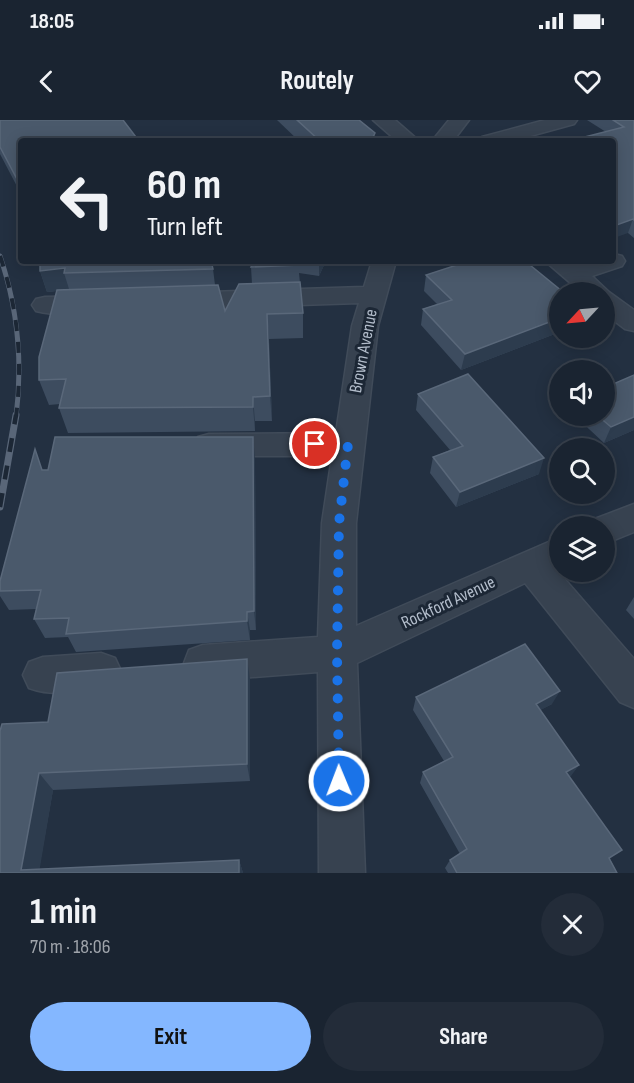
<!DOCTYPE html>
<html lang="en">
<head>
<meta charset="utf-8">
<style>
  body { margin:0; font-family:"Sofia Sans Condensed",sans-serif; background:#232c39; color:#f1f3f6; height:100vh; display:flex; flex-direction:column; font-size:22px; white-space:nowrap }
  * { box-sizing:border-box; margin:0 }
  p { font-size:20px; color:#9fa4ab }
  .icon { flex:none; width:33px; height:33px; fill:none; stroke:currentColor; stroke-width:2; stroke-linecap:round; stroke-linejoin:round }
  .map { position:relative; height:753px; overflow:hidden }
  .drawer { display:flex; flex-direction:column; background:#1a2431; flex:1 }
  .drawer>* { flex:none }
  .guide { position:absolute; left:18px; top:18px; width:598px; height:126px; border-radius:6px; box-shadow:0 3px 15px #0003,0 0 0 2px #38414d; background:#1a2431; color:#f1f3f6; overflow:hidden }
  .needle { width:39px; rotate:244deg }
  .fabs { position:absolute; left:549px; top:162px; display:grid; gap:12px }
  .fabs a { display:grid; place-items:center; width:66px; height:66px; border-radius:50%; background:#1a2431; box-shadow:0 3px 15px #0003,0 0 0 2px #38414d; font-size:30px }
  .pin { position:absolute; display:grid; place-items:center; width:51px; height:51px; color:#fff; margin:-26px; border:3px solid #fff; border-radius:50%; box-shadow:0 2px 6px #0007 }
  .me { position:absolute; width:66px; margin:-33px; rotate:359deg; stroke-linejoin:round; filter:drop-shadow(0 0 4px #0008) }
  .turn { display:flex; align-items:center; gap:21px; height:126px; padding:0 30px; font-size:27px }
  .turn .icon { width:78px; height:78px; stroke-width:2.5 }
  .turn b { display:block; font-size:42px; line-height:51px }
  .round { display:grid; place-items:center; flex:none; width:63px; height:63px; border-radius:32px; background:#232c39 }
  .summary { display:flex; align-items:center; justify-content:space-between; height:102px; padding:0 30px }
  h1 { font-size:36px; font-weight:700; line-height:45px }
  .primary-button { display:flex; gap:12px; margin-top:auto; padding:12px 30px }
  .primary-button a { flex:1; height:69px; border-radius:36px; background:#84b7ff; color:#111; font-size:24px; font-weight:700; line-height:69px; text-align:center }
  .primary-button a+a { background:#232c39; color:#f1f3f6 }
  .status { display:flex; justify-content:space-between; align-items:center; height:42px; padding:0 30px; background:#1a2431; direction:ltr }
  .status svg { height:16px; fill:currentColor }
  header { display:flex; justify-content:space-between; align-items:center; height:78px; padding:0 30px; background:#1a2431; font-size:27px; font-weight:700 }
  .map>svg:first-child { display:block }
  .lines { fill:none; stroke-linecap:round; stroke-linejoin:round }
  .minor-casing { stroke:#404b59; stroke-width:3 }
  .minor { fill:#374250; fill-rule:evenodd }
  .rail-far1-casing { stroke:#596678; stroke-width:5 }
  .rail-casing { stroke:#596678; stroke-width:7 }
  .rail-far1 { stroke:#1c2735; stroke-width:4; stroke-dasharray:11; stroke-linecap:butt }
  .rail { stroke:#1c2735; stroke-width:4.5; stroke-dasharray:14; stroke-linecap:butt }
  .wall { fill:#3d4c5f }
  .shaded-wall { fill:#2d3c4e }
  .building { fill:#4a596b; stroke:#5a687a; stroke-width:1.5 }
  .route { stroke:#1a73e8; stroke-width:10; stroke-dasharray:0 18 }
  .labels { text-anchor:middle; stroke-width:6; stroke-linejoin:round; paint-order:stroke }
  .street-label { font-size:18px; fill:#b3bdcb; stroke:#1c2735 }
</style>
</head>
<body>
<div class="status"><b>18:05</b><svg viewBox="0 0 49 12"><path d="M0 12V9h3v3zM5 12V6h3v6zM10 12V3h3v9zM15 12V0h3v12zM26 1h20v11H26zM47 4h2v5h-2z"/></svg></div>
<header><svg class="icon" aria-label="back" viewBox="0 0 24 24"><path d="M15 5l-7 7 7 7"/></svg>Routely<svg class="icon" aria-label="heart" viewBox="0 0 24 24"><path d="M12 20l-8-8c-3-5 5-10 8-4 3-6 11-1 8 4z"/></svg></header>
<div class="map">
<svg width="634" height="753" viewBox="0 0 634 753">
  <rect width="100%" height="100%" fill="#233041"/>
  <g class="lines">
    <defs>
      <g id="minor">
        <path d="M373,0H395L419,21H397Z"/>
        <path d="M449,0H469L453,21H432Z"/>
        <path d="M545,0H577L574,4L512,21H479L482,17Z"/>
        <path d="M614,134L622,136L625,141L622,146L592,156L609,172L634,190V211L625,209L604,193V172H581L545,141H572L577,145L588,141H614Z"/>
        <path d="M372,141H396L378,206L356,403V506L560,417V447L556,449L634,539V588L620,582L525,463L357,543L365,753H319L318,552L203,561L189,556L184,543L189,530L203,525L318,517L322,403L332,336H209L198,333L193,325L198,317L209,314L336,313L352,206L359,183L178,189L169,187L165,181L169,175L178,173L364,167Z"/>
        <path d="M96,176L105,178L109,184L105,190C85,195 56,196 36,191L32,185L36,179L45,177Z"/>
        <path d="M634,384V412L604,424V406H589L592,400Z"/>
        <path d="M101,533L115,538L121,551L115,564C91,573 53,577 29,568L23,555L29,542L43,537Z"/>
      </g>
    </defs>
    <use href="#minor" class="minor-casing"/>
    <use href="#minor" class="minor"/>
    <defs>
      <path id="rail-far1" d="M0,136C18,189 23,241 16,297"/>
      <path id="rail" d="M0,387L16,295"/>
    </defs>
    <use href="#rail-far1" class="rail-far1-casing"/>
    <use href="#rail" class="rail-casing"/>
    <use href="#rail-far1" class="rail-far1"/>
    <use href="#rail" class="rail"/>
  </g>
  <g class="wall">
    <path d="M0,0L21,21V74L0,34Z"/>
    <path d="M277,0H359L375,13L374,21H299Z"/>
    <path d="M587,0H634V118L628,113L606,12Z"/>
    <path d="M254,141H326L319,156L299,153L303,193V218L269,219L272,301H255V311L68,313L59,288L60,284L49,285L39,260L57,171L47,172L40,151L213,149L215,165L225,191L252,164L251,147Z"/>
    <path d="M426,155L560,172V212L461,250L421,205L423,189L437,184L424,171Z"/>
    <path d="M634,255V310L604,323L575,296H604Z"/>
    <path d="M418,274L539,354L456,387L430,353L433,337L450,330L416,290Z"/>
    <path d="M255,339L256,510H250V520L76,532L68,517L45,518L34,499L36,489L9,490L0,476V461L44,350Z"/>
    <path d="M634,477V499L626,490Z"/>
    <path d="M250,559V661L53,670L39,749L239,740L243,753H0L48,602Z"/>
    <path d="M416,577L552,584L540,590L579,645L569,657L617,753H448L445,748L450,740L460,734L420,663L423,652L444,641L413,590Z"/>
  </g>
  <g class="shaded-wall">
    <path d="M633,99L628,113L614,118V106Z"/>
    <path d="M319,141H326L319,156Z"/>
    <path d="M65,148L64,153L69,169L47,172L40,151Z"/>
    <path d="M267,194L269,219L272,301L270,276Z"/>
    <path d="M560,198V212L461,250L465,234Z"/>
    <path d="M253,277L255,301V311L253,287Z"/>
    <path d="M634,297V310L604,323L611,307Z"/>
    <path d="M253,317L255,339L256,510L254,491Z"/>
    <path d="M544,338L539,354L456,387L460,372Z"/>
    <path d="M247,492L250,510V520L247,501Z"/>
    <path d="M247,539L250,559V661L247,644Z"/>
    <path d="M560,571L552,584L529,596L536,584Z"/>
    <path d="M579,645L571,656L558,663L566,652Z"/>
    <path d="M39,653L53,670L39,753L21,750Z"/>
    <path d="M239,740L243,753H239Z"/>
  </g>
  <g class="building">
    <path d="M0,0H123L139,21H21V60L18,61L0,27Z"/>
    <path d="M297,0H359L375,13L371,21H320Z"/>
    <path d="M613,0H634V100L633,99L614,106V21H569L624,7Z"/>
    <path d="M40,141H211L213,149L64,153L65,148L40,151Z"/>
    <path d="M254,141H298L299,145L251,147Z"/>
    <path d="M469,141H525L563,172H560V198L465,234L423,189L452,180L426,155Z"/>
    <path d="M300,162L303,193L267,194L270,276L253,277V287L59,288L66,259L39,260V237L57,170L218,165L225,191L239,164Z"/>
    <path d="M468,254L544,338L460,372L433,337L463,326L418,274Z"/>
    <path d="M634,255V297L611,307L598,296H604V268Z"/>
    <path d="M55,317H253L254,491L247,492V501L66,514L69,498L34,499L41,470L0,471V461L35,329L42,350H48Z"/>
    <path d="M525,524L560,571L536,584L579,645L566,652L622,730L609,738L617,753H457L450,740L467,729L423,652L453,637L416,577Z"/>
    <path d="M247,539V644L39,653L21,750L239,740V753H0V611L2,604L48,602L57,553Z"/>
  </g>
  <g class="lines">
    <path class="route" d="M315,324H348L339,403L337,533L339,661"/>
  </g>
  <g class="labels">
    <g class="street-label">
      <text transform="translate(363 231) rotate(-79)" y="6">Brown Avenue</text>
      <text transform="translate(448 482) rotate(-25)" y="6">Rockford Avenue</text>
    </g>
  </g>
</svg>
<div class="fabs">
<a><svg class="needle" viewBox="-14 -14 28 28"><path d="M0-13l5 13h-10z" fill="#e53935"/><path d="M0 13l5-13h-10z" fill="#9fa4ab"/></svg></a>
<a><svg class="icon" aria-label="sound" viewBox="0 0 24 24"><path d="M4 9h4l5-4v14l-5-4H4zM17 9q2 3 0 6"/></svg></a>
<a><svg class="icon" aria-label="search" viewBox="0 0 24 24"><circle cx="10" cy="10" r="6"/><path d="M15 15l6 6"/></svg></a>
<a><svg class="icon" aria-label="layers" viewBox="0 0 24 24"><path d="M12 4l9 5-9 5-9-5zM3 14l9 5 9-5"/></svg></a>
</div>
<div class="pin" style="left:315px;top:324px;background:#d93025"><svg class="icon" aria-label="arrive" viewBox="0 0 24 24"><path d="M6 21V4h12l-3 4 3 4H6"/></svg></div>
<svg class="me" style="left:339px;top:661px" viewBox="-20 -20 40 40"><circle r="17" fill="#1a73e8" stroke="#fff" stroke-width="3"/><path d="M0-11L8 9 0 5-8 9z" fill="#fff"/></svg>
<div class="guide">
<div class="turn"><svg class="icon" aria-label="left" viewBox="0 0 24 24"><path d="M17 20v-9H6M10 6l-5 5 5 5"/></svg><div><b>60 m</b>Turn left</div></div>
</div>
</div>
<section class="drawer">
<div class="summary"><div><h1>1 min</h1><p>70 m · 18:06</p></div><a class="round"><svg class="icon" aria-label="close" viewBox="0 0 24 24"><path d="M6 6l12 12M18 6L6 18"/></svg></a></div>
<div class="primary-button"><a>Exit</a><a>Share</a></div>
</section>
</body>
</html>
